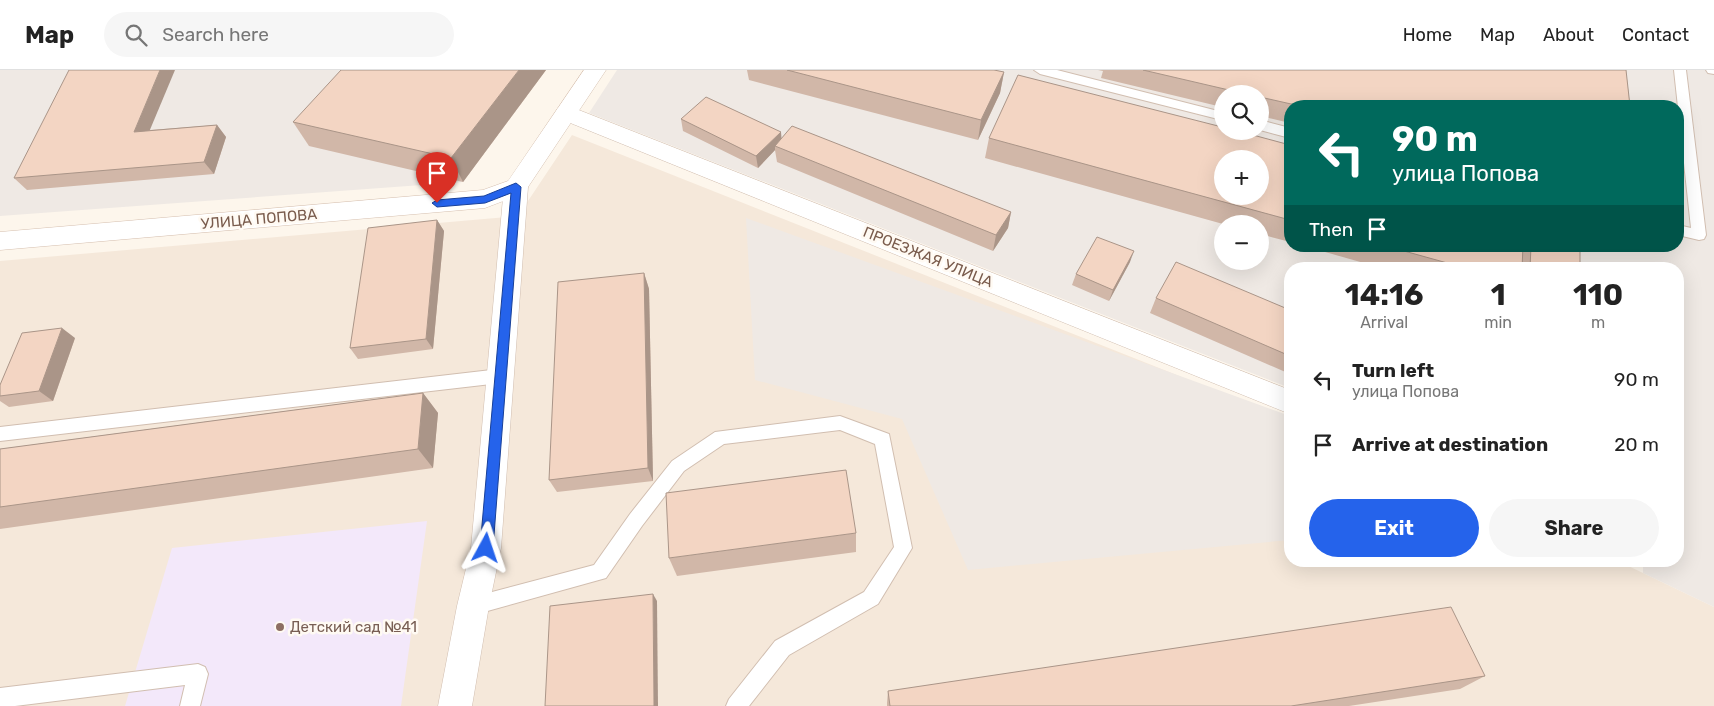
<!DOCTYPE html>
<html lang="en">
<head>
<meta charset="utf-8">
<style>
  body { margin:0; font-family:Rubik,sans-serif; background:#f6f6f6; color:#222; height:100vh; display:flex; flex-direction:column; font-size:19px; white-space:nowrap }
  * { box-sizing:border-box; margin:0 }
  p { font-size:16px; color:#767676 }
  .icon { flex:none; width:28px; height:28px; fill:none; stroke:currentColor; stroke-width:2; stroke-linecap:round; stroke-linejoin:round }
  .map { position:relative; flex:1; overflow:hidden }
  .side { position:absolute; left:1284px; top:192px; width:400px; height:305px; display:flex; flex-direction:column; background:#fff; border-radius:20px; box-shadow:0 5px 20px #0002 }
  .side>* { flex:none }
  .guide { position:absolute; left:1284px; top:30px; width:400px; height:152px; border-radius:20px; box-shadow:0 5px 20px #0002; background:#00695c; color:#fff; overflow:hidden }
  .controls { position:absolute; left:1214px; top:15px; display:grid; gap:10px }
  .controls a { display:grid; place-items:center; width:55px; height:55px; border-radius:50%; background:#fff; box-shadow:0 5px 20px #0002; font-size:25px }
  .pin { position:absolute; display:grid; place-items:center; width:42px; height:42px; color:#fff; margin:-51px -21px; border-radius:50% 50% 50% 0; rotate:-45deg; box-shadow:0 0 5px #0007 }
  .pin .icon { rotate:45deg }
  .me { position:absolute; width:55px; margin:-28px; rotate:5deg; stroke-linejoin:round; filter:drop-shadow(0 0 4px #0008) }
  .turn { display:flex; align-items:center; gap:18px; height:105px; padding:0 25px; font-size:22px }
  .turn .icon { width:65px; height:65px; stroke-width:2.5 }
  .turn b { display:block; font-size:35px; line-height:42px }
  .then { display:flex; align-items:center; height:48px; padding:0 25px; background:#0003; gap:10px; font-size:19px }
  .eta { display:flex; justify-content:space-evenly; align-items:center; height:85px; text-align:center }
  .eta b { font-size:30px; font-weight:700; line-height:35px }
  .cta { display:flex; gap:10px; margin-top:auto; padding:10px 25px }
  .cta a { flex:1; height:58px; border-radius:30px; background:#2563eb; color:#fff; font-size:20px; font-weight:700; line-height:58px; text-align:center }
  .cta a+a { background:#f6f6f6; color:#222 }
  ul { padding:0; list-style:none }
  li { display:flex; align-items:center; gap:15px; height:65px; padding:0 25px }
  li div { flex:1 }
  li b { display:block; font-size:19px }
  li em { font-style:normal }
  header { display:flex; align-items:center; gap:30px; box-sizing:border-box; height:70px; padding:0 25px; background:#fff; border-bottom:1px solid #e0e0e0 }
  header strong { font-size:24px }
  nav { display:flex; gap:28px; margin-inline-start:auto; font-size:18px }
  .search { width:350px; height:45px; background:#f6f6f6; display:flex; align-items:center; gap:12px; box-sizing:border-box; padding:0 18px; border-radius:28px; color:#767676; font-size:19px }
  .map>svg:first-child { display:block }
  .residential { fill:#f5e8da }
  .industrial { fill:#efe9e4; fill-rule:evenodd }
  .education { fill:#f3e8fa }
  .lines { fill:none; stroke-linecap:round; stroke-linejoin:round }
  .lane-casing { stroke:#d1beb0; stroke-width:2 }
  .street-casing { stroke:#d1beb0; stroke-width:1 }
  .secondary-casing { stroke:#d6c0b0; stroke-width:1 }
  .lane { fill:#fff; fill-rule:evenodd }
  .street { fill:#fff; fill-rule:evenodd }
  .secondary { fill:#fff; fill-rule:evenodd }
  .wall { fill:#d1b7a8 }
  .shaded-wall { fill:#aa9588 }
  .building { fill:#f3d5c3; stroke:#aa9588; fill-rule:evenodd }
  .route { fill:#2563eb; stroke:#184099 }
  .education-dot { fill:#8d6e63; stroke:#fffaf3; stroke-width:2 }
  .labels { text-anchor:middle; stroke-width:5; stroke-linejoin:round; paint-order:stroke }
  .street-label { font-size:15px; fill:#7a5c4d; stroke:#fffaf3 }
  .education-label { font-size:15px; fill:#785e54; stroke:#fffaf3; text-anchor:start }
</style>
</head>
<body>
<header>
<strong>Map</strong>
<div class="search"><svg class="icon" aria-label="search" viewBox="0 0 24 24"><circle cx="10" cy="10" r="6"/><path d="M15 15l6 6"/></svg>Search here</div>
<nav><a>Home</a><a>Map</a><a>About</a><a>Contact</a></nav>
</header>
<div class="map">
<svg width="1714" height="636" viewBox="0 0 1714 636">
  <rect width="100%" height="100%" fill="#fdf6ec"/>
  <path class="residential" d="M572,65L1290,350V491H1618L1714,537V636H0V191L518,146Z"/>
  <g class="industrial">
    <path d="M0,0H546L463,112L0,146Z"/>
    <path d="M617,0H1714V537L1643,503V491H1678V199H1290V318L589,43ZM1222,24H1260V61H1222ZM1290,36H1678V176H1290ZM1222,89H1260V126H1222ZM1222,154H1260V191H1222Z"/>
    <path d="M746,148L1290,346V470L968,500L902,349L755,310Z"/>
  </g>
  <path class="education" d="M427,451L401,636H125L172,478Z"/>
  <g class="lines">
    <defs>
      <g id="lane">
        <path d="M1034,0H1057L1222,42V50L1040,4Z"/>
        <path d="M1674,0H1686L1706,165L1704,169L1699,170L1678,165V155L1691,158Z"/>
        <path d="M1706,0H1714V4L1708,3Z"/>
        <path d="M1260,50L1290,58V68L1260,60Z"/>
        <path d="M500,299L506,301L508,306L506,311L500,313L0,371V357Z"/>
        <path d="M840,346L889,364L912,478L878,534L789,585L749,636H726L729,629L775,571L864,522L894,477L875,374L840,360L724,374L684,401L642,456L606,508L473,545L466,542L464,536L466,530L473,527L594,495L630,444L672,391L715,362Z"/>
        <path d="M198,594L205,597L208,604L200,636H180L185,615L15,636H0V618Z"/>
      </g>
      <g id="street">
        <path d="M566,35L1290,320V344L558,48L555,43L558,38Z"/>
        <path d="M516,108L524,111L528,117L501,478L489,536L472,636H438L457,536L471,478L504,117L508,111Z"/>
      </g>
      <path id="secondary" d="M584,0H606L524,123L485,138L0,180V162L483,120L508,111Z"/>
    </defs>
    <use href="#lane" class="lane-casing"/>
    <use href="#street" class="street-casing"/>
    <use href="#secondary" class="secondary-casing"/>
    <use href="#lane" class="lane"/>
    <use href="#street" class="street"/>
    <use href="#secondary" class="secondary"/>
  </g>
  <g class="wall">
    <path d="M546,0L463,112L309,76L293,52Z"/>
    <path d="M747,0H994L1004,2L1000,23L978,70L749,10Z"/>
    <path d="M1098,0H1626L1630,36H1290V53L1260,46V24H1222V37L1101,8L1103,1Z"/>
    <path d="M681,49L781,62V69L1011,142L1008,158L993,181L777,92L775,80L758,98L683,61Z"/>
    <path d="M217,55L226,67L214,104L27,120L14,108L150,60Z"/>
    <path d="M989,68L1290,75V172L1260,164V154H1223L985,88Z"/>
    <path d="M437,150L444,161L433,279L358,289L350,278Z"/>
    <path d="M1304,176H1580V199H1385Z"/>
    <path d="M1130,192L1109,231L1072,215L1076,204Z"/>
    <path d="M644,203L649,219L653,411L557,422L549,410Z"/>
    <path d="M1156,228L1290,240V304L1150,243Z"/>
    <path d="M75,268L53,331L9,337L0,331V315Z"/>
    <path d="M423,323L438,343L433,398L0,459V379Z"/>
    <path d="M856,463V482L677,506L669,488Z"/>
    <path d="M1485,606L1460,619L1349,636H887V633L888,621Z"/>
  </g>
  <g class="shaded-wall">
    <path d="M160,0H175L144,74L134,62Z"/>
    <path d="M519,0H546L463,112L451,88Z"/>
    <path d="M1004,2L1000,23L978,70L981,50Z"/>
    <path d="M217,55L226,67L214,104L204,92Z"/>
    <path d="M781,62L782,74L775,76V80L758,98L756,86Z"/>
    <path d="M1011,142L1008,158L993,181L996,165Z"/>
    <path d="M437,150L444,161L433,279L426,269Z"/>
    <path d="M1134,181L1130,192L1109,231L1113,220Z"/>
    <path d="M644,203L649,219L653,411L648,398Z"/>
    <path d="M62,258L75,268L53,331L39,321Z"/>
    <path d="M423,323L438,343L433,398L418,379Z"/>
    <path d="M653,524L657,531L658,636H654Z"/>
  </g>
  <g class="building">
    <path d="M69,0H160L134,62L217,55L204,92L14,108Z"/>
    <path d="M341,0H519L451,88L293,52Z"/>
    <path d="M787,0H994L1004,2L981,50Z"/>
    <path d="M1143,0H1626L1630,36H1300L1260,27V24H1246Z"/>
    <path d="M1018,5L1222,57V61H1238L1290,75V150L989,68ZM1222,89H1260V126H1222Z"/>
    <path d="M706,27L781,62L756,86L681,49Z"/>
    <path d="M792,56L1011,142L996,165L775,76Z"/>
    <path d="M437,150L426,269L350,278L368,158Z"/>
    <path d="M1097,167L1134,181L1113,220L1076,204Z"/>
    <path d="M1386,176H1523L1522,199H1469Z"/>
    <path d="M1531,176H1580V199H1530Z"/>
    <path d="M1176,192L1290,240V286L1156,228Z"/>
    <path d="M644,203L648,398L549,410L558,212Z"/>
    <path d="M62,258L39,321L0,326V315L22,263Z"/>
    <path d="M423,323L418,379L0,437V379Z"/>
    <path d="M846,400L856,463L669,488L666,423Z"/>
    <path d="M653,524L654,636H545L550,536Z"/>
    <path d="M1451,537L1485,606L1291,636H890L888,621Z"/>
  </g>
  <path class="route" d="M516,113L521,117L493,478L491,482L486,484L482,482L480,478L511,123L485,133L437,137L432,133L437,130L484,126Z"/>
  <circle class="education-dot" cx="280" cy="557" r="5"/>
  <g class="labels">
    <g class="street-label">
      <text transform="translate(259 149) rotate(-5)" y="5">УЛИЦА ПОПОВА</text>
      <text transform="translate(928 187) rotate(22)" y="5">ПРОЕЗЖАЯ УЛИЦА</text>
    </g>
    <g class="education-label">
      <text x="290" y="562">Детский сад №41</text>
    </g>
  </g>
</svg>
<div class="controls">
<a><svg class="icon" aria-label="search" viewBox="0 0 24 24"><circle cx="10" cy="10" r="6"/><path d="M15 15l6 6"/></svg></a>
<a>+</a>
<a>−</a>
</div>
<div class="pin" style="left:437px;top:133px;background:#d93025"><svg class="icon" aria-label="arrive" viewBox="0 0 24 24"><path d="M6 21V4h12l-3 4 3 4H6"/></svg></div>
<svg class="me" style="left:486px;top:478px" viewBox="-20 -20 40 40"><path d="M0-17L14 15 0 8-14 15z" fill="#2563eb" stroke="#fff" stroke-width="4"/></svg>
<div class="guide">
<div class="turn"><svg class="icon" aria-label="left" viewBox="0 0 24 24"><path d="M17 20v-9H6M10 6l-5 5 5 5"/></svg><div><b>90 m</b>улица Попова</div></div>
<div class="then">Then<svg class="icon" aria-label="arrive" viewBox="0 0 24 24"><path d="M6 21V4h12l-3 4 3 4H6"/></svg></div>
</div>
<section class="side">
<div class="eta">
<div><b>14:16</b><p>Arrival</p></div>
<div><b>1</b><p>min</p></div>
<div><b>110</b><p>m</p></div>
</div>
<ul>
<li><svg class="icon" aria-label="left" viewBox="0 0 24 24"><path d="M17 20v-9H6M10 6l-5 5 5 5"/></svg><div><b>Turn left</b><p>улица Попова</p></div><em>90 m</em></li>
<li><svg class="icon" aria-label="arrive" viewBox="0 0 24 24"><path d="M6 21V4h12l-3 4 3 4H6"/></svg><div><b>Arrive at destination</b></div><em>20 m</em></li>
</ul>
<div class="cta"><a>Exit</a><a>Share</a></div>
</section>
</div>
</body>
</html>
